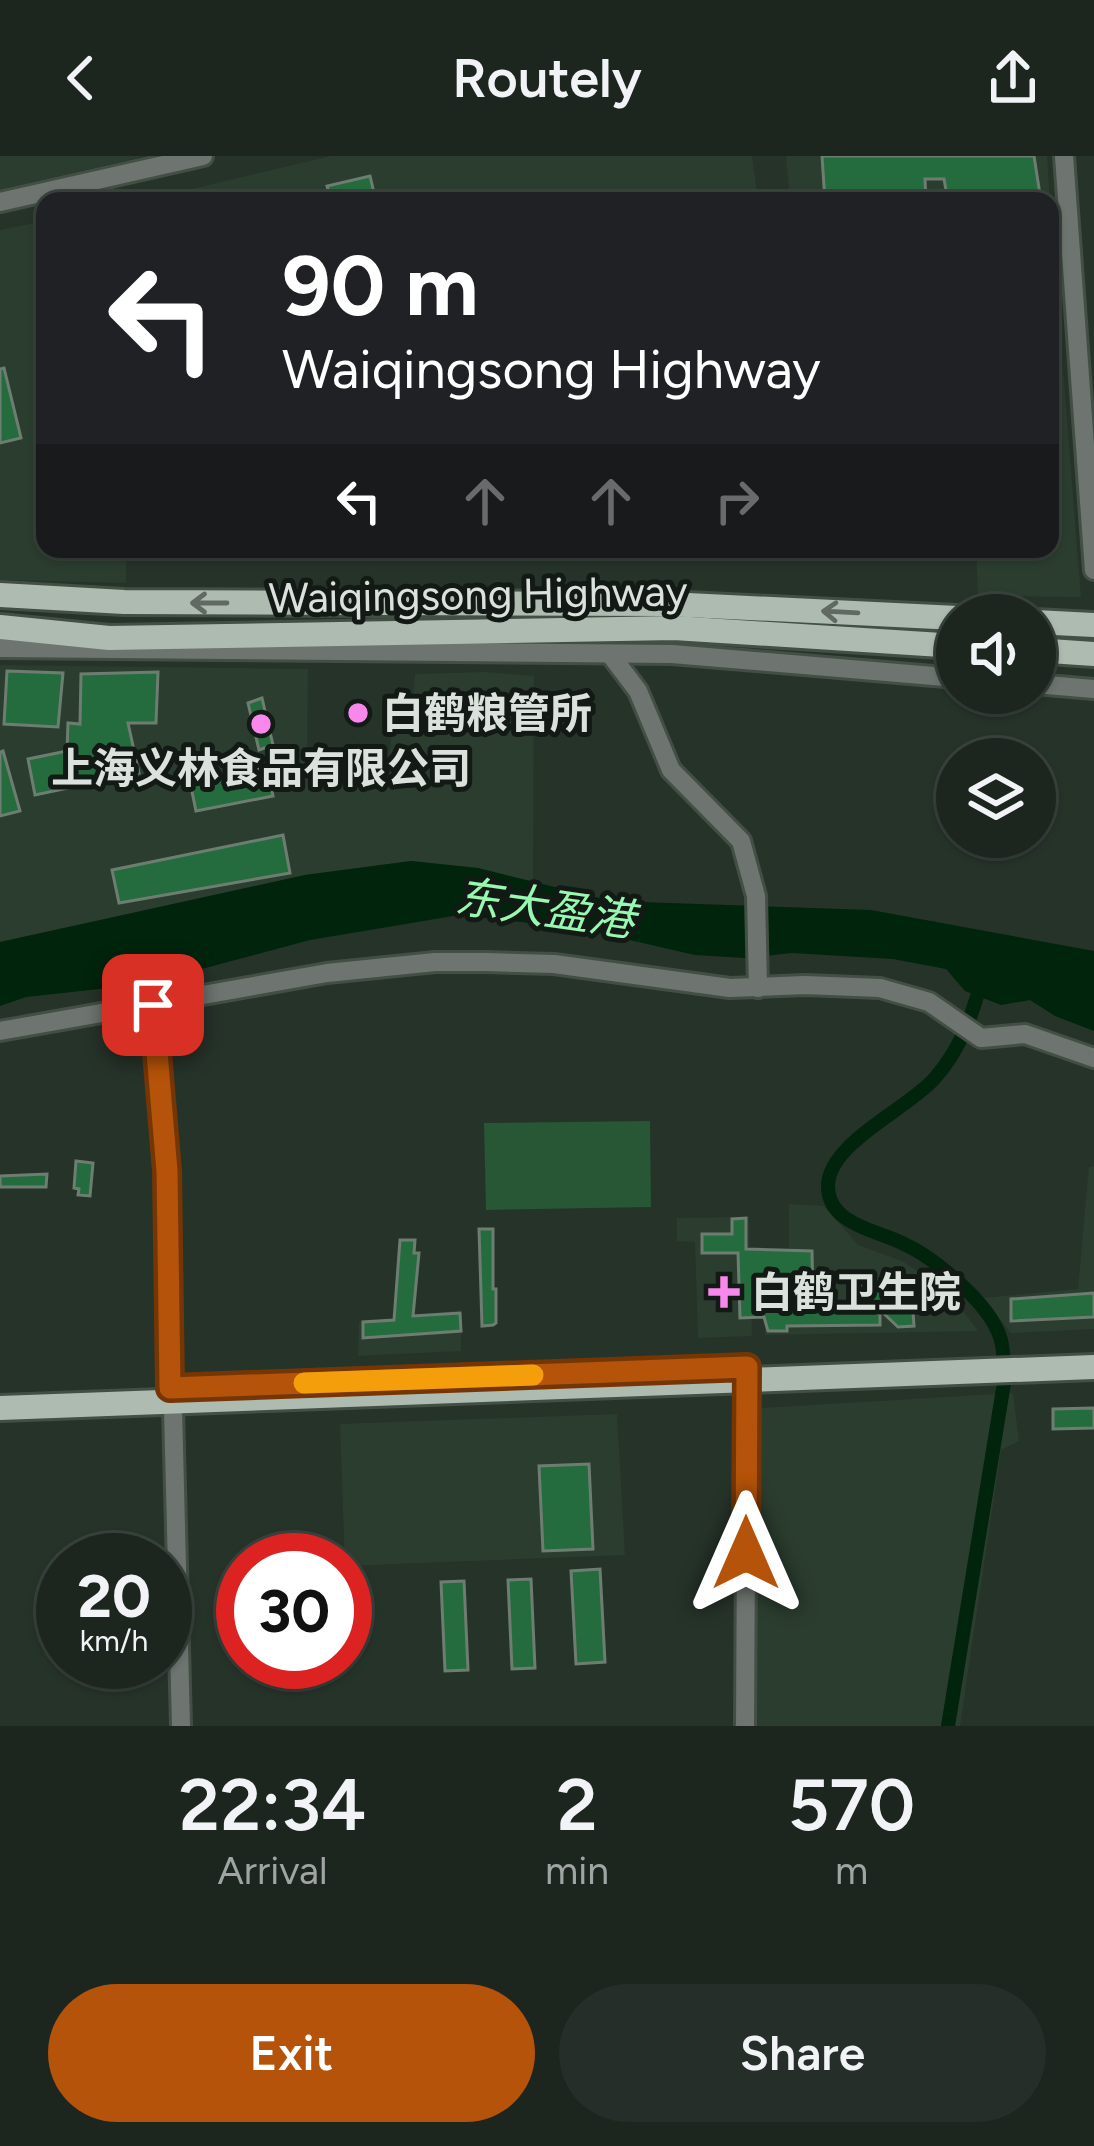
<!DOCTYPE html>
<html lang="en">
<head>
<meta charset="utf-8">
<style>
  body { margin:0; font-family:Figtree,"Noto Sans SC",sans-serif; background:#252e28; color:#f1f3f6; height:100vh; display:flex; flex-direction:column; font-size:45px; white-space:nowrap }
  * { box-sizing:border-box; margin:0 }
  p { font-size:39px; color:#a0a5a4 }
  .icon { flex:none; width:66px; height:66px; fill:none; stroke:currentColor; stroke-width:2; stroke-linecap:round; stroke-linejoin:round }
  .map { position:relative; height:1570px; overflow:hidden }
  .sheet { display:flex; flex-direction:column; background:#1c261f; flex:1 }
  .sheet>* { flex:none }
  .guide { position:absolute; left:36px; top:36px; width:1023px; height:366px; border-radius:24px; box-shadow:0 3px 9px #0004,0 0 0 3px #3a433d; background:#202124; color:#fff; overflow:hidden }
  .fabs { position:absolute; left:936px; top:438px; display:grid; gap:24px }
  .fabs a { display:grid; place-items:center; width:120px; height:120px; border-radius:50%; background:#1c261f; box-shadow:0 3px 9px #0004,0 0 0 3px #3a433d; font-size:60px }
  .speed { position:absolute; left:36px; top:1377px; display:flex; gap:24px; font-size:60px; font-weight:700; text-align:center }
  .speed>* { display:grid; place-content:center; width:156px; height:156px; border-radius:50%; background:#1c261f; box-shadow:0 3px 9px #0004,0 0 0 3px #3a433d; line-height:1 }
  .speed small { font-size:30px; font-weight:400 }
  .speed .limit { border:18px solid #d22; background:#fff; color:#111 }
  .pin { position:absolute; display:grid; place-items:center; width:102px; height:102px; color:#fff; margin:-51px; border-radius:24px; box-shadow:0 6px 18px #0006 }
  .me { position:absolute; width:132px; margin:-66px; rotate:0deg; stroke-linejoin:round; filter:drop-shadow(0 0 9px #0008) }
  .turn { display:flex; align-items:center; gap:42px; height:252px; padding:0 48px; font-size:54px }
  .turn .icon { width:156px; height:156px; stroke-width:2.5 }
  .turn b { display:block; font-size:84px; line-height:102px }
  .lanes { display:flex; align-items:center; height:114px; padding:0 48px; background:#0003; justify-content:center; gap:60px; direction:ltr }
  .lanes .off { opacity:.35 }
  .eta { display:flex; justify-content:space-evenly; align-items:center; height:204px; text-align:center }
  .eta b { font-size:72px; font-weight:600; line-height:84px }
  .action { display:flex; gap:24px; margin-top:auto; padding:24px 48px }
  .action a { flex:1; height:138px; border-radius:72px; background:#b45309; color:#fff; font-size:48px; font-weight:600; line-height:138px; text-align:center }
  .action a+a { background:#252e28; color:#f1f3f6 }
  header { display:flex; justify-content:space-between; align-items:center; height:156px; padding:0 48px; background:#1c261f; font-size:54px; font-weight:600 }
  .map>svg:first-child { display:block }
  .built { fill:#2b3d2f }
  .green { fill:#275735 }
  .water { fill:#00240c }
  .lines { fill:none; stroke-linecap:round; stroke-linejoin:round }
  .canal { stroke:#00240c; stroke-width:14 }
  .building { fill:#246c3d; stroke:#6e7d71; stroke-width:3 }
  .minor-casing { stroke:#434f45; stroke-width:24 }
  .major-casing { stroke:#434f45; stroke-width:30 }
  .minor { stroke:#6e7570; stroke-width:18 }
  .major { stroke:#adbbb0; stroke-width:24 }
  .oneway { stroke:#606a62 }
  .route-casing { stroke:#753606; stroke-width:30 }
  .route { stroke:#b45309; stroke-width:21 }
  .slow { stroke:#f59e0b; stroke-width:21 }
  .poi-dot { fill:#f888eb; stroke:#131914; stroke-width:4.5 }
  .labels { text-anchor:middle; stroke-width:10; stroke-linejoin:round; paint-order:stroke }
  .street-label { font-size:42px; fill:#dae2db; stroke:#131914 }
  .poi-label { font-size:42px; font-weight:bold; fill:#dae2db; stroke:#131914; text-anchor:start }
  .water-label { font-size:45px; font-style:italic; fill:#97f8b1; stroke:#131914 }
</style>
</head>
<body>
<header><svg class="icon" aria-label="back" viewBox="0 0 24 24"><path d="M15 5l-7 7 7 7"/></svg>Routely<svg class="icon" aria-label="share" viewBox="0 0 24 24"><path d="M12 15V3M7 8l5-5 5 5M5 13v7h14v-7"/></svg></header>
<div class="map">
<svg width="1094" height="1570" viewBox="0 0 1094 1570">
  <rect width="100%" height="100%" fill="#263329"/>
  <g class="built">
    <path d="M0,0H146L0,34Z"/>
    <path d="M331,0H752L758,45H141Z"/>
    <path d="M786,0H1047L1050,45H790Z"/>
    <path d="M1050,49L1081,441L978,440L976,393H1050Z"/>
    <path d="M45,65V393H126V427L0,424V74Z"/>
    <path d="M0,509L308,513L307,599L389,601L392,573L411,572L415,518L484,516L534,520L533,726L477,712L411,705L305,719L0,786Z"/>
    <path d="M1089,1010L1094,1011V1173L1011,1177L982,1142L1078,1133Z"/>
    <path d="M789,1048L824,1050L858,1089L902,1105L948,1135L978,1175L765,1179L763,1093H789Z"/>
    <path d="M749,1061L752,1180L698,1182L695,1086L677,1085V1062Z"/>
    <path d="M461,1154V1195L358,1200L359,1166Z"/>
    <path d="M1013,1237L1019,1285L1001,1294L960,1570H753L760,1252Z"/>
    <path d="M617,1258L625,1399L345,1410L340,1268Z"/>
  </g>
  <path class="green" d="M650,965L651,1051L486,1054L484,967Z"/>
  <path class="water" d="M411,705L478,712L611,745L871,754L1094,795V875L1055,860L1030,844L1001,849L965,835L946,813L893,803L792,797L745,802L695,799L582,773L459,759L310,784L145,828L26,841L0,850V786L305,719Z"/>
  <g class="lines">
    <path class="canal" d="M948,1570L1004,1227C1003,1213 1005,1194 1000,1181C989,1147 934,1101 902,1087C876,1074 827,1068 828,1029C830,986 908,953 935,922C961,892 972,860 982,823"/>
  </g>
  <g class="building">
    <path d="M822,0H1034L1041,45H948L944,23H925L926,45H825Z"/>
    <path d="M370,20L376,45H331L327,30Z"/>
    <path d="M4,212L21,282L0,287V213Z"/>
    <path d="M7,515L63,517L58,571L4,568Z"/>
    <path d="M158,516L156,567H128L139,617L35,639L28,603L67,595L68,567L80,568L81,518Z"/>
    <path d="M262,542L273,589L259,594L248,547Z"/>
    <path d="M3,595L20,655L0,660V596Z"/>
    <path d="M267,610L273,640L196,655L190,626Z"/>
    <path d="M283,679L290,717L119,747L112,714Z"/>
    <path d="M76,1005L93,1007L90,1040L78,1039L79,1033L74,1032Z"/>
    <path d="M47,1018L46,1031H0V1020Z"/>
    <path d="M746,1062V1093L812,1095L813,1151L863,1149L862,1124L911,1126L914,1170L898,1171L880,1154V1169L787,1170V1175H768L764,1161L740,1162L738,1097H702V1078H732V1063Z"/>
    <path d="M479,1073H493V1133H496V1167L493,1169L482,1170Z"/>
    <path d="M400,1084H415L414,1097H419L413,1160L460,1157L461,1175L363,1182V1166L394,1164Z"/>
    <path d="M1094,1137V1161L1011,1165V1143Z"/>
    <path d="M1094,1252V1272L1053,1273V1253Z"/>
    <path d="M589,1308L593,1393L543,1395L539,1310Z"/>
    <path d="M600,1413L605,1506L576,1508L571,1415Z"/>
    <path d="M531,1423L535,1512L512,1513L508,1424Z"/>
    <path d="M464,1425L468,1514L445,1515L441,1426Z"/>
  </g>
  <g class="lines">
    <defs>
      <g id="minor">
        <path d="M1064,0L1094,414"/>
        <path d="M0,46L203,0"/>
        <path d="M0,492L672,498L957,522"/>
        <path d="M610,498L638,535L671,614L741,685L756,740L758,832"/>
        <path d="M1035,528L1094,533"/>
        <path d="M153,849L167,1015L181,1570"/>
        <path d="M0,875L327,817L435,806H486L554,808L730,832L805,829L880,832L929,846L981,882L1025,878L1094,902"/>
        <path d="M745,1570L747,1211"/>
      </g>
      <g id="major">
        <path d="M0,439L124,446L667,448L957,462"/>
        <path d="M1035,466L1094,469"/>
        <path d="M0,471L109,482L674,472L957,490"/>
        <path d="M1035,494L1094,498"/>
        <path d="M0,1252L1094,1211"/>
      </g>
    </defs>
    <use href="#minor" class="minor-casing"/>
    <use href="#major" class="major-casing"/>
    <use href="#minor" class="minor"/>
    <use href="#major" class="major"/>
  </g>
  <defs><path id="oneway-shaft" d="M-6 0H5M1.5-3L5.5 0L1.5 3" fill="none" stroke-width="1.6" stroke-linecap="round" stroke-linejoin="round" transform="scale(3)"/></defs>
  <g class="oneway">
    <use href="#oneway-shaft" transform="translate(209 447) rotate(-180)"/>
    <use href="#oneway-shaft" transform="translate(840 456) rotate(-177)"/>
  </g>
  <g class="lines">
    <defs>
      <path id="route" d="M153,849L167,1015L170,1232L747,1211L746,1397"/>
    </defs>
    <use href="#route" class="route-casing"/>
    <use href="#route" class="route"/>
    <path class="slow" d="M304,1227L533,1219"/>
  </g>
  <g class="poi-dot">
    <circle cx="358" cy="557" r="12"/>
    <circle cx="261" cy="568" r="12"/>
    <path d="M718 1118h12v12h12v12h-12v12h-12v-12h-12v-12h12z"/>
  </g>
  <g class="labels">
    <g class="street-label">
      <text transform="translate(478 438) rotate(-1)" y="15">Waiqingsong Highway</text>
    </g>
    <g class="poi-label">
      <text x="382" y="572">白鹤粮管所</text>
      <text x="261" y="627" text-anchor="middle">上海义林食品有限公司</text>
      <text x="751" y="1151">白鹤卫生院</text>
    </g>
    <g class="water-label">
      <text transform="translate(545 752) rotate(8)" y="16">东大盈港</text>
    </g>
  </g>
</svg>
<div class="fabs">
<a><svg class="icon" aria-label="sound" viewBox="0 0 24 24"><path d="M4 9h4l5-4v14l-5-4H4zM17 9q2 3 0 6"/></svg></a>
<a><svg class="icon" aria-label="layers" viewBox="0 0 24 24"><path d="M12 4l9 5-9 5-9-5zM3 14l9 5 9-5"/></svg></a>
</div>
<div class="speed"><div>20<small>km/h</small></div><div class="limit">30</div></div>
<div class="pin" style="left:153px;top:849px;background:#d93025"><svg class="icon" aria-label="arrive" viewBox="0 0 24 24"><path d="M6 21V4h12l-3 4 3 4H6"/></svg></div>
<svg class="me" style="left:746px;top:1397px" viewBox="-20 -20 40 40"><path d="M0-17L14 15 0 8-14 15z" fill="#b45309" stroke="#fff" stroke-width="4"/></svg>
<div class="guide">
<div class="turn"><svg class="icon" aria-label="left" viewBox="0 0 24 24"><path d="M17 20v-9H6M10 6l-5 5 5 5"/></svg><div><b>90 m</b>Waiqingsong Highway</div></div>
<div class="lanes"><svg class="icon" aria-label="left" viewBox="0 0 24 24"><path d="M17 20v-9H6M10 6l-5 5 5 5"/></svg><svg class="icon off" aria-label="ahead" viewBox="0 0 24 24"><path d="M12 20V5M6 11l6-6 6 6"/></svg><svg class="icon off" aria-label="ahead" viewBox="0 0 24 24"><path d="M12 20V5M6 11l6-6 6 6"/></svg><svg class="icon off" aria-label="right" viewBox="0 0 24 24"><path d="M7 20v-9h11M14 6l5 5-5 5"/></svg></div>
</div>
</div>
<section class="sheet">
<div class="eta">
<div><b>22:34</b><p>Arrival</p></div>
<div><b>2</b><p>min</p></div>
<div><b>570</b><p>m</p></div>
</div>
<div class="action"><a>Exit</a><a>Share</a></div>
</section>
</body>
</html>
